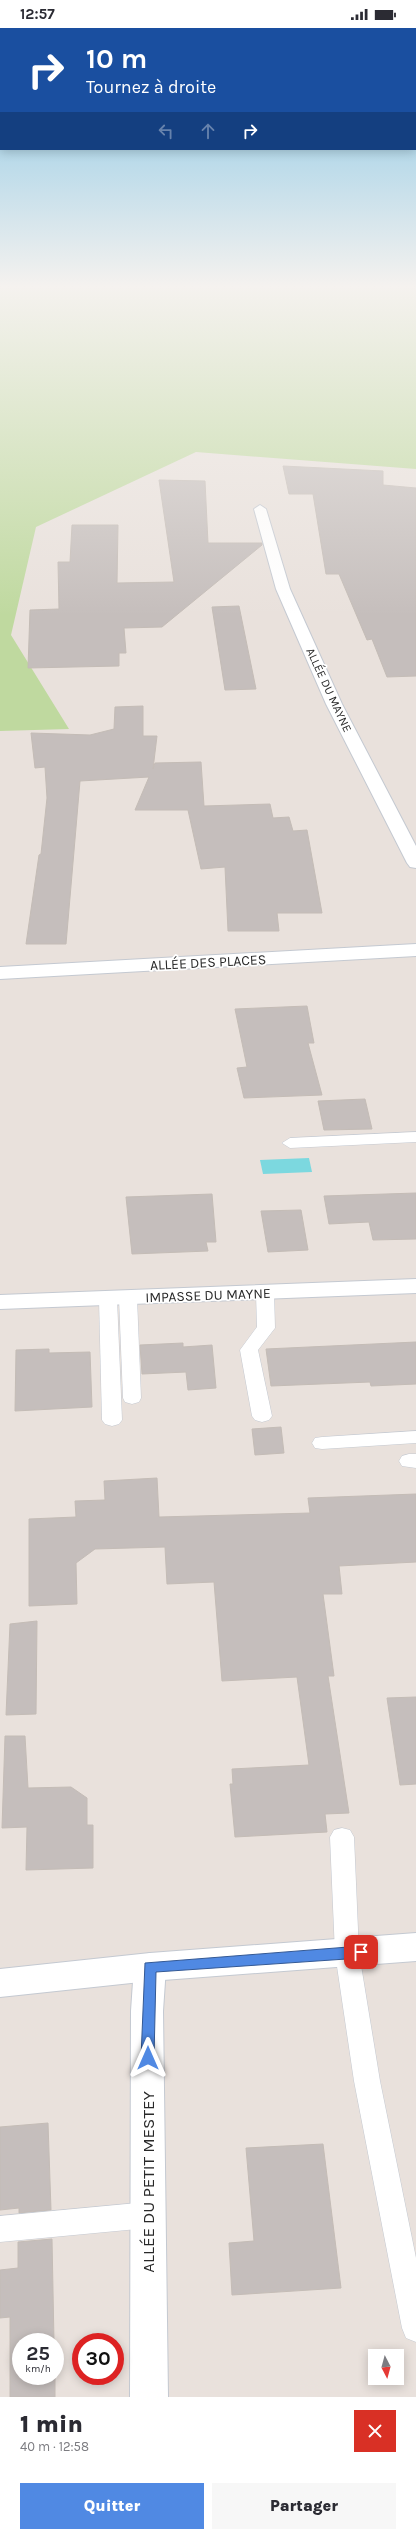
<!DOCTYPE html>
<html lang="fr">
<head>
<meta charset="utf-8">
<style>
  body { margin:0; font-family:Karla,sans-serif; background:#f7f7f7; color:#2b2b33; height:100vh; display:flex; flex-direction:column; font-size:15px; white-space:nowrap }
  * { box-sizing:border-box; margin:0 }
  p { font-size:13px; color:#7c7c81 }
  .icon { flex:none; width:22px; height:22px; fill:none; stroke:currentColor; stroke-width:2; stroke-linecap:round; stroke-linejoin:round }
  .map { position:relative; height:2369px; overflow:hidden }
  .drawer { display:flex; flex-direction:column; background:#fff; flex:1 }
  .drawer>* { flex:none }
  .hud { position:absolute; left:0px; top:0px; width:416px; height:122px; box-shadow:0 2px 10px #0003; background:#1a4fa0; color:#fff; overflow:hidden }
  .needle { width:26px; rotate:174deg }
  .tools { position:absolute; left:368px; top:2321px; display:grid; gap:8px }
  .tools a { display:grid; place-items:center; width:36px; height:36px; border-radius:0px; background:#fff; box-shadow:0 2px 10px #0003; font-size:20px }
  .speed { position:absolute; left:12px; top:2305px; display:flex; gap:8px; font-size:20px; font-weight:700; text-align:center }
  .speed>* { display:grid; place-content:center; width:52px; height:52px; border-radius:50%; background:#fff; box-shadow:0 2px 10px #0003; line-height:1 }
  .speed small { font-size:10px; font-weight:400 }
  .speed .limit { border:6px solid #d22; background:#fff; color:#111 }
  .pin { position:absolute; display:grid; place-items:center; width:34px; height:34px; color:#fff; margin:-17px; border-radius:8px; box-shadow:0 2px 6px #0006 }
  .me { position:absolute; width:44px; margin:-22px; rotate:0deg; stroke-linejoin:round; filter:drop-shadow(0 0 3px #0008) }
  .turn { display:flex; align-items:center; gap:14px; height:84px; padding:0 20px; font-size:18px }
  .turn .icon { width:52px; height:52px; stroke-width:2.5 }
  .turn b { display:block; font-size:28px; line-height:34px }
  .lanes { display:flex; align-items:center; height:38px; padding:0 20px; background:#0003; justify-content:center; gap:20px; direction:ltr }
  .lanes .off { opacity:.35 }
  .round { display:grid; place-items:center; flex:none; width:42px; height:42px; border-radius:0px; background:#f7f7f7 }
  .headline { display:flex; align-items:center; justify-content:space-between; height:68px; padding:0 20px }
  h1 { font-size:24px; font-weight:800; line-height:30px }
  .action { display:flex; gap:8px; margin-top:auto; padding:8px 20px }
  .action a { flex:1; height:46px; border-radius:0px; background:#5089e3; color:#fff; font-size:16px; font-weight:800; line-height:46px; text-align:center }
  .action a+a { background:#f7f7f7; color:#2b2b33 }
  .status { display:flex; justify-content:space-between; align-items:center; height:28px; padding:0 20px; background:#fff; direction:ltr }
  .status svg { height:11px; fill:currentColor }
  .map>svg:first-child { display:block }
  .green { fill:#bfd99f }
  .water { fill:#7cd8df }
  .building { fill:#c5bebc; stroke:#c4bcb6 }
  .lines { fill:none; stroke-linecap:round; stroke-linejoin:round }
  .lane-casing { stroke:#c4c9d1; stroke-width:1 }
  .street-casing { stroke:#c4c9d1; stroke-width:2 }
  .secondary-casing { stroke:#c4c9d1; stroke-width:2 }
  .lane { fill:#fff; fill-rule:evenodd }
  .street { fill:#fff; fill-rule:evenodd }
  .secondary { fill:#fff; fill-rule:evenodd }
  .route { fill:#5089e3; stroke:#345994 }
  .labels { text-anchor:middle; stroke-width:3.5; stroke-linejoin:round; paint-order:stroke }
  .far-street-label { font-size:12px; fill:#292929; stroke:#fff }
  .street-label { font-size:14px; fill:#292929; stroke:#fff }
  .near-street-label { font-size:17px; fill:#292929; stroke:#fff }
</style>
</head>
<body>
<div class="status"><b>12:57</b><svg viewBox="0 0 49 12"><path d="M0 12V9h3v3zM5 12V6h3v6zM10 12V3h3v9zM15 12V0h3v12zM26 1h20v11H26zM47 4h2v5h-2z"/></svg></div>
<div class="map">
<svg width="416" height="2369" viewBox="0 0 416 2369">
  <rect width="100%" height="100%" fill="#e9e1dc"/>
  <path class="green" d="M0,256H416V441L196,424L36,499L11,607L69,701L0,703Z"/>
  <path class="water" d="M309,1130L312,1144L263,1146L260,1132Z"/>
  <g class="building">
    <path d="M283,438L383,443V457L416,460V648L387,649L372,611L367,612L339,546H326L313,466H289Z"/>
    <path d="M159,452L205,453L208,515H262V517L162,599L124,600L126,625H119V638L28,640L30,582L59,581L58,534H70L72,497H118L117,555L174,554Z"/>
    <path d="M239,578L256,661L225,662L212,579Z"/>
    <path d="M143,678V708H157L153,741L155,735L201,734L204,778L270,776L273,790L289,789L293,803L307,802L322,885H277L279,903H228L225,839L201,841L188,782H135L149,749L80,753L66,916H26L39,827L41,826L47,770L45,739L35,740L31,705L90,707L114,701L115,679Z"/>
    <path d="M307,978L314,1015H308L322,1067L244,1070L237,1040L247,1039L235,981Z"/>
    <path d="M365,1071L372,1101L324,1102L318,1073Z"/>
    <path d="M416,1165V1211L373,1212L369,1194L329,1196L324,1168Z"/>
    <path d="M212,1166L216,1214H206L208,1223L132,1226L126,1169Z"/>
    <path d="M301,1182L308,1222L268,1224L261,1183Z"/>
    <path d="M416,1314V1356L371,1358L370,1354L271,1358L266,1321Z"/>
    <path d="M183,1315V1319L212,1317L216,1360L188,1362L186,1344L142,1346L140,1317Z"/>
    <path d="M49,1321V1325L90,1324L92,1379L15,1383L16,1322Z"/>
    <path d="M281,1399L284,1425L255,1427L252,1401Z"/>
    <path d="M157,1450L159,1489L310,1485L308,1470L416,1466V1534L339,1538L342,1566H323L334,1648H328L349,1785L325,1786L327,1804L235,1809L230,1756H233L232,1741L309,1737L297,1649L222,1653L214,1554L167,1556L165,1519L95,1521L76,1535L77,1576L29,1578V1491L76,1489L75,1473L105,1472L104,1453Z"/>
    <path d="M37,1593L36,1686L6,1687L10,1596Z"/>
    <path d="M416,1669V1756L400,1757L387,1670Z"/>
    <path d="M5,1708H25L28,1760L71,1759L87,1770V1797H93V1840L26,1842L27,1799L2,1800Z"/>
    <path d="M48,2095L51,2182L19,2185V2180L0,2182V2099Z"/>
    <path d="M323,2116L341,2260L232,2267L229,2215L254,2213L246,2120Z"/>
    <path d="M52,2211L54,2314H21V2348H55V2369H10V2289L0,2290V2242L18,2240V2214Z"/>
  </g>
  <g class="lines">
    <defs>
      <g id="lane">
        <path d="M416,1104V1114L290,1120L282,1115L290,1110Z"/>
        <path d="M265,1260L271,1261L274,1265L275,1300L258,1322L272,1388L269,1392L262,1394L255,1392L252,1388L240,1322L257,1299L256,1265L259,1261Z"/>
        <path d="M128,1264L134,1266L137,1270L141,1370L139,1374L132,1376L125,1374L123,1370L119,1270L122,1266Z"/>
        <path d="M108,1265L114,1267L117,1271L122,1392L119,1396L112,1398L105,1396L102,1392L99,1271L102,1267Z"/>
        <path d="M416,1403V1415L322,1421L315,1420L312,1415L315,1410L322,1409Z"/>
        <path d="M409,1426H416V1440L402,1438L399,1433L402,1428Z"/>
        <path d="M342,1800L350,1802L354,1809L359,1925L380,2053L416,2230V2314L406,2310L402,2300L354,2053L335,1925L330,1809L334,1802Z"/>
        <path d="M148,2174L158,2178L162,2187L158,2196L148,2200L0,2214V2188Z"/>
      </g>
      <g id="street">
        <path d="M260,477L266,481L290,561L342,676L416,818V840L410,839L407,835L326,676L276,561L254,481Z"/>
        <path d="M416,916V928L0,951V939Z"/>
        <path d="M416,1251V1265L0,1281V1267Z"/>
        <path d="M150,1925L161,1929L166,1939L163,1983L168,2369H130L131,1983L134,1939L139,1929Z"/>
      </g>
      <path id="secondary" d="M416,1905V1933L150,1953L0,1969V1941L150,1925Z"/>
    </defs>
    <use href="#lane" class="lane-casing"/>
    <use href="#street" class="street-casing"/>
    <use href="#secondary" class="secondary-casing"/>
    <use href="#lane" class="lane"/>
    <use href="#street" class="street"/>
    <use href="#secondary" class="secondary"/>
  </g>
  <linearGradient id="sky" x2="0" y2="1"><stop stop-color="#7dc2e4"/><stop offset="0.44" stop-color="#f5f2ef"/><stop offset="1" stop-color="#f5f2ef" stop-opacity="0"/></linearGradient>
  <rect width="416" height="588" fill="url(#sky)"/>
  <path class="route" d="M361,1918L368,1924L361,1930L156,1944L154,2030L152,2034L148,2036L143,2034L141,2030L145,1935Z"/>
  <g class="labels">
    <g class="far-street-label">
      <text transform="translate(329 662) rotate(65)" y="4">ALLÉE DU MAYNE</text>
    </g>
    <g class="street-label">
      <text transform="translate(208 934) rotate(-3)" y="5">ALLÉE DES PLACES</text>
      <text transform="translate(208 1267) rotate(-2)" y="5">IMPASSE DU MAYNE</text>
    </g>
    <g class="near-street-label">
      <text transform="translate(148 2154) rotate(-90)" y="6">ALLÉE DU PETIT MESTEY</text>
    </g>
  </g>
</svg>
<div class="tools">
<a><svg class="needle" viewBox="-14 -14 28 28"><path d="M0-13l5 13h-10z" fill="#e53935"/><path d="M0 13l5-13h-10z" fill="#7c7c81"/></svg></a>
</div>
<div class="speed"><div>25<small>km/h</small></div><div class="limit">30</div></div>
<div class="pin" style="left:361px;top:1924px;background:#d93025"><svg class="icon" aria-label="arrive" viewBox="0 0 24 24"><path d="M6 21V4h12l-3 4 3 4H6"/></svg></div>
<svg class="me" style="left:148px;top:2030px" viewBox="-20 -20 40 40"><path d="M0-17L14 15 0 8-14 15z" fill="#5089e3" stroke="#fff" stroke-width="4"/></svg>
<div class="hud">
<div class="turn"><svg class="icon" aria-label="right" viewBox="0 0 24 24"><path d="M7 20v-9h11M14 6l5 5-5 5"/></svg><div><b>10 m</b>Tournez à droite</div></div>
<div class="lanes"><svg class="icon off" aria-label="left" viewBox="0 0 24 24"><path d="M17 20v-9H6M10 6l-5 5 5 5"/></svg><svg class="icon off" aria-label="ahead" viewBox="0 0 24 24"><path d="M12 20V5M6 11l6-6 6 6"/></svg><svg class="icon" aria-label="right" viewBox="0 0 24 24"><path d="M7 20v-9h11M14 6l5 5-5 5"/></svg></div>
</div>
</div>
<section class="drawer">
<div class="headline"><div><h1>1 min</h1><p>40 m · 12:58</p></div><a class="round" style="background:#d93025;color:#fff"><svg class="icon" aria-label="close" viewBox="0 0 24 24"><path d="M6 6l12 12M18 6L6 18"/></svg></a></div>
<div class="action"><a>Quitter</a><a>Partager</a></div>
</section>
</body>
</html>
